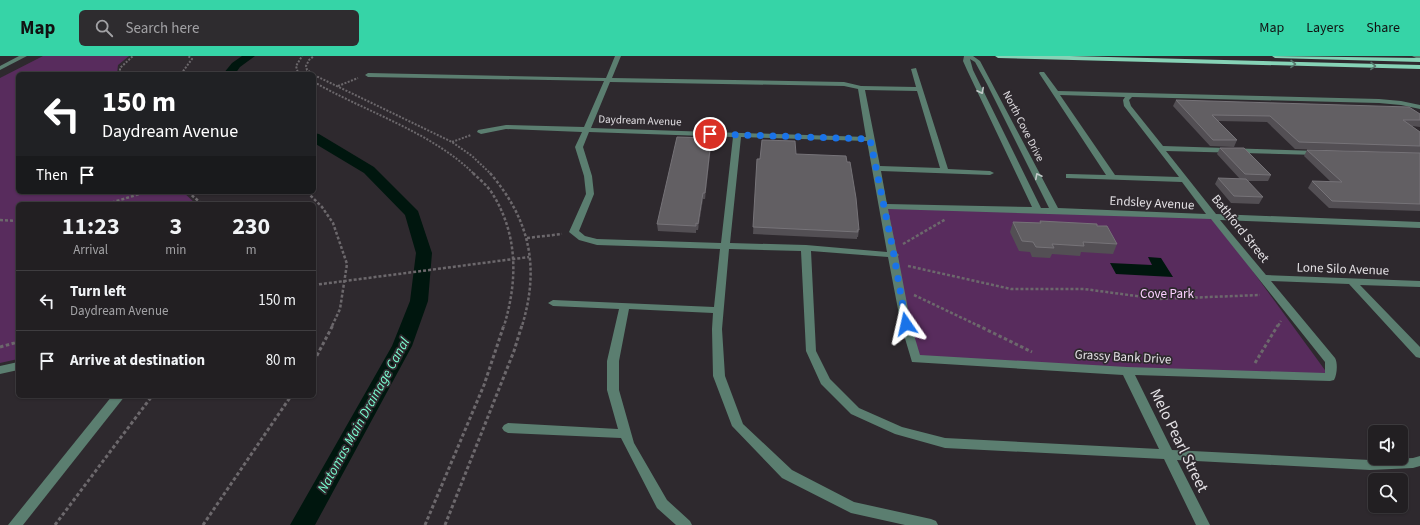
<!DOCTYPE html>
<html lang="en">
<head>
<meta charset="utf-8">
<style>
  body { margin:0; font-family:"Source Sans 3",sans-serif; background:#2e2c2f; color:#f1f3f6; height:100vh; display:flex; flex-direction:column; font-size:15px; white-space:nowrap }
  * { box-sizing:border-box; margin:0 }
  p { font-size:13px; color:#a2a2a5 }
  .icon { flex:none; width:22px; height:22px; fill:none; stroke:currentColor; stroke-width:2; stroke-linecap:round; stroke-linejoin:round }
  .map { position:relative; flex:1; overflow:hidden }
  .side { position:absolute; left:16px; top:146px; width:300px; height:196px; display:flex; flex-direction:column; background:#221f22; border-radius:6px; box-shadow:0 1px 3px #0004,0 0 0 1px #3f3d40 }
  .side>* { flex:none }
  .banner { position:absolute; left:16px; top:16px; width:300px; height:122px; border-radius:6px; box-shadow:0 1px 3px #0004,0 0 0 1px #3f3d40; background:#202124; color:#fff; overflow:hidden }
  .controls { position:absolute; left:1368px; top:369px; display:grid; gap:8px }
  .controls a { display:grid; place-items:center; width:40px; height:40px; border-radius:6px; background:#221f22; box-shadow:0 1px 3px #0004,0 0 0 1px #3f3d40; font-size:20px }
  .pin { position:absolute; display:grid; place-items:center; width:34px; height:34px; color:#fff; margin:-17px; border:2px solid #fff; border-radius:50%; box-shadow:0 1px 4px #0007 }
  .me { position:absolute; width:44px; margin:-22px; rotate:349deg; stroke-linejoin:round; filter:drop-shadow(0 0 3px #0008) }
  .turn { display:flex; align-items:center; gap:14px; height:84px; padding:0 20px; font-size:18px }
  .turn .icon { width:52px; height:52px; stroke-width:2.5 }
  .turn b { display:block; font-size:28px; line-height:34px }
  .then { display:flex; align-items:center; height:38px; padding:0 20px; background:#0003; gap:8px; font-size:15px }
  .eta { display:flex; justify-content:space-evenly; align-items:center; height:68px; text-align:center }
  .eta b { font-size:24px; font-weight:700; line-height:28px }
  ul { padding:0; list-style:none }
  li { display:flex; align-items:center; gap:12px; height:60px; padding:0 20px; border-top:1px solid #3f3d40 }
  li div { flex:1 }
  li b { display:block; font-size:15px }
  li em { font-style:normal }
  header { display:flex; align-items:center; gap:24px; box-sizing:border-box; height:56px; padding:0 20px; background:#36d4a7; color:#111 }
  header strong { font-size:19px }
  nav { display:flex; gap:22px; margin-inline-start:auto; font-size:14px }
  .search { width:280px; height:36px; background:#2e2c2f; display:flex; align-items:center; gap:10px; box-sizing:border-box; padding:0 14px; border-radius:6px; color:#a2a2a5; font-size:15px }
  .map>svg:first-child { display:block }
  .green { fill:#582c5d }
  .water { fill:#00160e }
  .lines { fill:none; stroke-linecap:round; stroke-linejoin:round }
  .canal { fill:#00160e; fill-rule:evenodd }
  .path-far2 { stroke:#6c686c; stroke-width:2; stroke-dasharray:2 1.5; stroke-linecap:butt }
  .path-far1 { stroke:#6c686c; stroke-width:2.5; stroke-dasharray:3 2; stroke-linecap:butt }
  .path { stroke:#6c686c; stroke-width:3; stroke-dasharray:3.5 2.5; stroke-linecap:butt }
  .minor { fill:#5b7e70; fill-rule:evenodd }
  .major { fill:#86d2b6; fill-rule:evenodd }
  .wall { fill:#534f54 }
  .shaded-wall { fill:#3e393e }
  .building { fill:#625f63; stroke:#767378 }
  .oneway { stroke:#56756b }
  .oneway2 { stroke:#c1c8c7 }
  .route { stroke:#1a73e8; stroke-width:7; stroke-dasharray:0 12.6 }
  .labels { text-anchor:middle; stroke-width:3.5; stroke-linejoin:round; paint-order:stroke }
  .far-street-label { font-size:11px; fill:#e3e0e4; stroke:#2e292e }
  .street-label { font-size:13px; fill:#e3e0e4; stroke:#2e292e }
  .park-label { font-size:13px; fill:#fbcfff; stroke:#2e292e }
  .water-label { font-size:14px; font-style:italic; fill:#7afbcf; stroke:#2e292e }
  .near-street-label { font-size:16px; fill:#e3e0e4; stroke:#2e292e }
</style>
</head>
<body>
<header>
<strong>Map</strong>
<div class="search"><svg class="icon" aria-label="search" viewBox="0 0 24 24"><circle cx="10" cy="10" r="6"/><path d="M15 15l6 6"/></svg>Search here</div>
<nav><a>Map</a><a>Layers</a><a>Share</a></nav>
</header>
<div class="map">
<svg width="1420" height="469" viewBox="0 0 1420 469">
  <rect width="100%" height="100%" fill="#2e292e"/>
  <g class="green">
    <path d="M43,0H129L118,9L117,18H18V136H183L196,148H18V303L0,307V22Z"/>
    <path d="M883,150L1214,162L1330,321L916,303Z"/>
  </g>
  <path class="water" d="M1148,201L1161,202L1173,221L1116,218L1110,207L1152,209Z"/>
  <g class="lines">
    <g class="canal">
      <path d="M242,0H255L240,11L235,18H223L232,7Z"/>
      <path d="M314,77L319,78L374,111L418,155L432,197L428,245L412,290L315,469H290L392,290L410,245L416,197L405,159L364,117L314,87Z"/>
    </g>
    <g class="path-far2">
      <path d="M120,18V12L133,0"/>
      <path d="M181,18L192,3L188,0"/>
      <path d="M300,18L298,17L296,10L302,0"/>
      <path d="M313,18L307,14L306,10L309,4L314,0"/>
      <path d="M314,19L452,86L472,100L491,118"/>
      <path d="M314,26C364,55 433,77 474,118"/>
      <path d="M338,30L358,22"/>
      <path d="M452,86L471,79"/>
    </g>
    <g class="path-far1">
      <path d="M473,117C479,123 487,129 492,137C518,178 518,224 504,270"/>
      <path d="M490,117C530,164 540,211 522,270"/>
      <path d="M188,136L202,148"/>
      <path d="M307,136L322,151L333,167L347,208L340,253L332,270"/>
      <path d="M107,148L146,136"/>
      <path d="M0,164L18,165"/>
      <path d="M527,182L562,178"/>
      <path d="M903,188L946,163"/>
      <path d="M908,210L1011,233H1084L1159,243L1260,239"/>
      <path d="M314,229L529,201"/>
      <path d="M914,239L979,270"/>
      <path d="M1278,270L1281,265"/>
    </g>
    <g class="path">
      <path d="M977,269L1032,296"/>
      <path d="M0,291L18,286"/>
      <path d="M314,305L333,269"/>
      <path d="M1255,307L1278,269"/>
      <path d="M55,469L152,340"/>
      <path d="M203,469L291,340"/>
      <path d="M425,469L484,329L504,269"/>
      <path d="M445,469L514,295L522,269"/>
    </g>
    <g class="minor">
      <path d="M19,0H27L0,14V10Z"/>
      <path d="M615,0H621L612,22L844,26L861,30L916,31L911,13L916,12L948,113L990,115L994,117L990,119L881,115L887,148L1032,151L967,14L963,5L964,0H973L980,5L1058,152L1206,158L1182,126L1066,122V118H1069L1106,119L1039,17L1040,16H1044L1058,35L1379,43L1401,45L1420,49V53L1401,49L1379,47L1132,41L1129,44L1131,50L1163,90L1318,95L1322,97L1318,99L1166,95L1216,158L1420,166V172L1220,164L1266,219L1420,225V231L1360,229L1420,291V302L1416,301L1349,228L1271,225L1335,302C1338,307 1337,319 1334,324L1330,325L1135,319L1172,394L1370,404L1413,402L1420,400V410L1413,412L1370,414L1177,404L1210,469H1196L1164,403L945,392L895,378L851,358L821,328L806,295L801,195L729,193L722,273L725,320L743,368L792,414L854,446L931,463L936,465L938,469H905L851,457L782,422L732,370L713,320L712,273L713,257L629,253L619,305V334L634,387L667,444L690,465L692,469H676L657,452L621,382L508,377L504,375L502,372L504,369L508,367L618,373L607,334V305L619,253L553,250L548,247L553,244L714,251L720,193L597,189L579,184L569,176L586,138L584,120L575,91L582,76L506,73L481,78L477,76L478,74L506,69L584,71L604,25L368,21L365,19L368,17L606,22ZM970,3L975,6L987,28L1049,152H1041L973,14ZM610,26L844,30L858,33L866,81L591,72ZM865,34L917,35L940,112L880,110ZM1060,39L1125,41L1123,44L1124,50L1179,121L1115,119ZM589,76L733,81L721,187L597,183L585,180L579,175L594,138L592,120L583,91ZM741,81L867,85L887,196L806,189L730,187ZM888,153L1211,163L1325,306V317L1127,311L920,299L911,269L898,200L899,199L897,197ZM811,195L888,201L901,269L912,306L1123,319L1159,393L945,382L902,371L859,352L830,323L816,295Z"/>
      <path d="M1412,0H1420V4Z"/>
      <path d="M18,306V314L0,318V310Z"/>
      <path d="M112,340H125L23,469H8Z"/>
    </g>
    <g class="major">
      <path d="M995,0H1070L1420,9V13L998,2Z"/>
      <path d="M1272,0L1420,2V6L1275,2Z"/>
    </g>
  </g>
  <g class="wall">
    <path d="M1176,44L1420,58V71L1412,70L1420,76V97L1295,93L1267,66L1218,65L1237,84L1234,91L1210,90L1173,50Z"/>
    <path d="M710,84H711V90L705,143H703L698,174H696V177L658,175L657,168Z"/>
    <path d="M1220,92L1271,119L1268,125H1247L1263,141L1259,148L1231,147L1215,128L1218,122L1240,123L1217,98Z"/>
    <path d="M1307,94L1420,97V155L1329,152L1308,132L1312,125L1331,126L1304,100Z"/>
    <path d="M796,98L859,174L858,181H857V183L753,178L757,103Z"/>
    <path d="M1040,165L1097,170L1117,188L1113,198L1081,196L1080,200L1052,198L1050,202L1032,201L1030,196L1019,195L1010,176L1013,166L1039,167Z"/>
  </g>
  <g class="shaded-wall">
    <path d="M711,84V90L705,143V137Z"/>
    <path d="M703,137V143L698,174V168Z"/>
  </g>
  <g class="building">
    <path d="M1176,44L1409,51L1420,58V64H1403L1420,76V90L1299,86L1270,60L1212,59L1237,84H1213Z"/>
    <path d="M677,81L710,82L709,84H711L705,137H703L698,168L696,167V170L657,168Z"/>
    <path d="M762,84L795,85L796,98L846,100L847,106H850L856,142L859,174H857L858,176L753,171L757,103H760Z"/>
    <path d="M1220,92H1244L1271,119L1245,118Z"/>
    <path d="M1307,94L1420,97V148L1332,145L1312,125L1342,126Z"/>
    <path d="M1218,122L1246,123L1263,141L1234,140Z"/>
    <path d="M1040,165L1097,168V170H1107L1117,188L1083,186L1084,190L1052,188L1054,192L1036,191L1033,186L1022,185L1013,166L1041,167Z"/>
  </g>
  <defs><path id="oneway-chevron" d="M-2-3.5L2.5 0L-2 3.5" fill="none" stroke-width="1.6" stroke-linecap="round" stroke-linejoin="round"/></defs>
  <g class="oneway">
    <use href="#oneway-chevron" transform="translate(1293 8) rotate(1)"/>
    <use href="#oneway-chevron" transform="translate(1373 10) rotate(2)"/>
  </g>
  <g class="oneway2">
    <use href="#oneway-chevron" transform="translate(981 35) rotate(63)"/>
    <use href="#oneway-chevron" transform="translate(1038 120) rotate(-117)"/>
  </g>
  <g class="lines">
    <path class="route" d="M710,78L870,83L893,194L906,268"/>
  </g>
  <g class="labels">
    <g class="far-street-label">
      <text transform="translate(640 64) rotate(2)" y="4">Daydream Avenue</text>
      <text transform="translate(1024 70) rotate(63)" y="4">North Cove Drive</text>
    </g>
    <g class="street-label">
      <text transform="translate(1152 146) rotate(3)" y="5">Endsley Avenue</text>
      <text transform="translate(1241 172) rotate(51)" y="5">Bathford Street</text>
      <text transform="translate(1343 212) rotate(2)" y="5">Lone Silo Avenue</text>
      <text transform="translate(1123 300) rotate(3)" y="5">Grassy Bank Drive</text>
    </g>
    <g class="park-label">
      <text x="1167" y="242">Cove Park</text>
    </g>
    <g class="water-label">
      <text transform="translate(363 359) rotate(-61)" y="5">Natomas Main Drainage Canal</text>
    </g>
    <g class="near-street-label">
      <text transform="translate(1180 384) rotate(64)" y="6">Melo Pearl Street</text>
    </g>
  </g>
</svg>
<div class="controls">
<a><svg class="icon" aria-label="sound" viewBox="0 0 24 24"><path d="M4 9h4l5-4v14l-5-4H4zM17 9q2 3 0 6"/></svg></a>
<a><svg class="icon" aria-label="search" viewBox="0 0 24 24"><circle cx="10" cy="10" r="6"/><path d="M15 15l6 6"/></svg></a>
</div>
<div class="pin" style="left:710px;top:78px;background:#d93025"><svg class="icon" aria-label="arrive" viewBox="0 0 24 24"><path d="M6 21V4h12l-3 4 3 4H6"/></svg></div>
<svg class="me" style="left:906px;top:268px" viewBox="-20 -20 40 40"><path d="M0-17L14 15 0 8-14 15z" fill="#1a73e8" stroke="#fff" stroke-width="4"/></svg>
<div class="banner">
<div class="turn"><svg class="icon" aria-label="left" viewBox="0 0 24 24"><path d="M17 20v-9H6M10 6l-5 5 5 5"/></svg><div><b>150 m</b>Daydream Avenue</div></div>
<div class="then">Then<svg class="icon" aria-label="arrive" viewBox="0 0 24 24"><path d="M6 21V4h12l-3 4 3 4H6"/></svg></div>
</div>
<section class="side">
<div class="eta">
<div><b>11:23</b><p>Arrival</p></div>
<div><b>3</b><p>min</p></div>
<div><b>230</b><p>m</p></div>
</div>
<ul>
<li><svg class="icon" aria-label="left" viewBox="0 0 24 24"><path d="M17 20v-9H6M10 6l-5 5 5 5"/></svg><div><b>Turn left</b><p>Daydream Avenue</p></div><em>150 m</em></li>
<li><svg class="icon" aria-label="arrive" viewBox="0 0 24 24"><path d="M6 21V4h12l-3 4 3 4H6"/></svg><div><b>Arrive at destination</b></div><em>80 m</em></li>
</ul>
</section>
</div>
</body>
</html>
